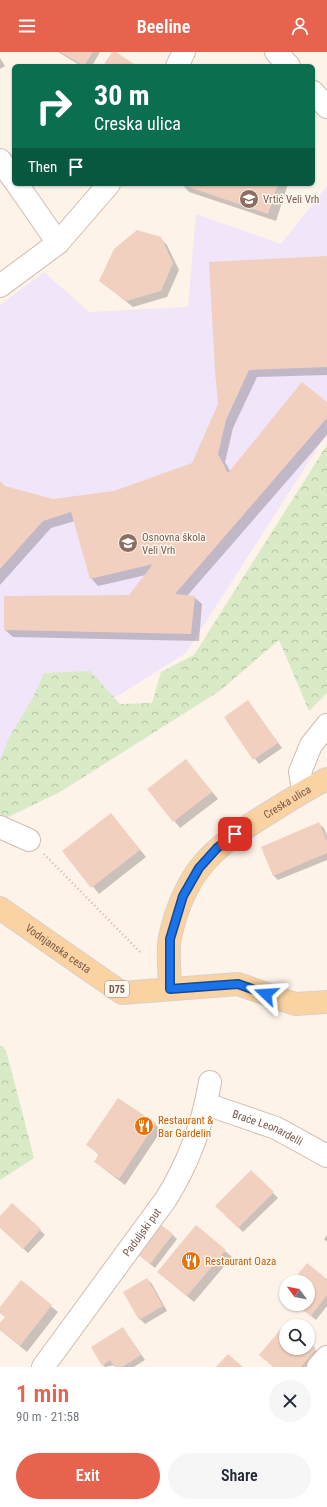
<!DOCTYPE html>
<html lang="en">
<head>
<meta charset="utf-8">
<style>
  body { margin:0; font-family:"Roboto Condensed",sans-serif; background:#f6f6f7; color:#1f2937; height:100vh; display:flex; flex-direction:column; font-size:15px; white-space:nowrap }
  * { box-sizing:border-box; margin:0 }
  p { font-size:13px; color:#747a83 }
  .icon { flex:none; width:22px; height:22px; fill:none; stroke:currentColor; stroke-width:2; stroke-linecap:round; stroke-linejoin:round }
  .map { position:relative; height:1315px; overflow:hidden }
  .details { display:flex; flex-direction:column; background:#fff; flex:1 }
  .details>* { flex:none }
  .guide { position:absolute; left:12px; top:12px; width:303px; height:122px; border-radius:6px; box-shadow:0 1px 3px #0004; background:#0b6e4f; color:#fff; overflow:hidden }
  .needle { width:26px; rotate:302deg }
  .buttons { position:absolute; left:279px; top:1223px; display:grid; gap:8px }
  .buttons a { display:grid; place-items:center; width:36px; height:36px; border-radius:50%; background:#fff; box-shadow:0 1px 3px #0004; font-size:20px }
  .pin { position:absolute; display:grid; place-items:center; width:34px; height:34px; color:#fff; margin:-17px; border-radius:8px; box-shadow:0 2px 6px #0006 }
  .me { position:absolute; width:44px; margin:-22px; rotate:290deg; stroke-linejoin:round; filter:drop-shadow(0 0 3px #0008) }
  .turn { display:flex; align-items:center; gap:14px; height:84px; padding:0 16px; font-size:18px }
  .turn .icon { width:52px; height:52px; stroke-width:2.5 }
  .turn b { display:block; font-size:28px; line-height:34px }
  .then { display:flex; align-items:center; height:38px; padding:0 16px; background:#0003; gap:8px; font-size:15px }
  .round { display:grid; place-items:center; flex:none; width:42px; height:42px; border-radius:21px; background:#f6f6f7 }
  .overview { display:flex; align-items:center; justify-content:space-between; height:68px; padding:0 16px }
  h1 { font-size:24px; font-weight:600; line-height:30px; color:#e7634d }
  .cta { display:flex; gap:8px; margin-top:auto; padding:8px 16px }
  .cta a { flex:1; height:46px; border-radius:24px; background:#e7634d; color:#fff; font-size:16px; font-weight:600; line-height:46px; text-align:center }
  .cta a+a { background:#f6f6f7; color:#1f2937 }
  header { display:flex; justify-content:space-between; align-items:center; height:52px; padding:0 16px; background:#e7634d; color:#fff; font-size:18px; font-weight:600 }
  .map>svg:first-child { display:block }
  .education { fill:#f0e5f9 }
  .forest { fill:url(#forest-crowns) }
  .shadow { fill:#0003 }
  .building { fill:#f2d0c0 }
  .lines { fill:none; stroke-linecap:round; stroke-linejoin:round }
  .minor-casing { stroke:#d2bcb0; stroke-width:24 }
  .major-casing { stroke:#d9d0cd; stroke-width:24 }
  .path { stroke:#d8b3a2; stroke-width:2.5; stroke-dasharray:1 3; stroke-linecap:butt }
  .minor { stroke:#fff; stroke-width:22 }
  .major { stroke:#fbd2a1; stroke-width:22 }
  .route-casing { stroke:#114b97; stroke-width:10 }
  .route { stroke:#1a73e8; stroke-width:7 }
  .labels { text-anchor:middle; stroke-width:3; stroke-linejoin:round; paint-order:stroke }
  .shield { fill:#fff8ef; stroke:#a0887c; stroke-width:1 }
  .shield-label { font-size:10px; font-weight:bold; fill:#78584b }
  .education-label { font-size:11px; fill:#785e54; stroke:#fff8ef; text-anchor:start }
  .street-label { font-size:11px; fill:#78584b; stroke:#fff8ef }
  .food-label { font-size:11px; fill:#c56008; stroke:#fff8ef; text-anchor:start }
</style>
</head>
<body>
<header><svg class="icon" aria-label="menu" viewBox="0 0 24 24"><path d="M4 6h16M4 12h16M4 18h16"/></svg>Beeline<svg class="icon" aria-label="person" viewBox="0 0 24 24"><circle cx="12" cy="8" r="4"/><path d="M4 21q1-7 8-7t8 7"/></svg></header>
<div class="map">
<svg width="327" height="1315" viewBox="0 0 327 1315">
  <defs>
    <pattern id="forest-crowns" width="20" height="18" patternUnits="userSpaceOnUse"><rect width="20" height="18" fill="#d8ebc6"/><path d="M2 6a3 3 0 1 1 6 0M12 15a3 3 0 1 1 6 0" fill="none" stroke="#b4c1a3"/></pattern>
  </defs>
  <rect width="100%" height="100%" fill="#fdf3e9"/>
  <path class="education" d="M327,134V381L186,601L0,718V253L44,220L89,260L188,255L196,162L281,192Z"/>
  <g class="forest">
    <path d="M327,393V641L309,659L279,588L221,638L60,740L6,766L0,764V708L10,684L33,645L44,621L90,619L120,652L152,651L161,620L194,603Z"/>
    <path d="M0,993L6,998L34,1106L0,1128Z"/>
  </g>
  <g class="shadow">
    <path d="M58,0H100L92,14H81Z"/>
    <path d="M0,6L5,14L0,17Z"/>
    <path d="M182,132H288L276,169L189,140Z"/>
    <path d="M160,186L167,193L179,218L167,245L133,255L100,229Z"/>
    <path d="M327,205V323L257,325L233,376L225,410L230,419L327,351V383L187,544L194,545L202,552L199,589L13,585L5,578L129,544L146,523L98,534L91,526L75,469L51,476L0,533V430L4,435L53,448L115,440L193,412L219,352Z"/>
    <path d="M248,649L282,696L259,712L225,666Z"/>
    <path d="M186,708L218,747L180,776L149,737Z"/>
    <path d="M111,762L146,805L99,842L64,799Z"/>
    <path d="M319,772L324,776L327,784V808L278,828L273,823Z"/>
    <path d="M155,1072L161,1079L125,1133L95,1110L100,1104L88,1093Z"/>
    <path d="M251,1119L278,1146L243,1180L217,1154Z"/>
    <path d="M0,1166L40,1178L45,1183L28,1201L0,1175Z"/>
    <path d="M172,1182L177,1187L155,1216L138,1202Z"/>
    <path d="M327,1183V1190L324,1187Z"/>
    <path d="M225,1199L232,1205L194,1250L165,1226Z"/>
    <path d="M147,1227L152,1232L167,1259L145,1272L140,1267L125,1240Z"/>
    <path d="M327,1229V1254L316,1268L296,1252H308V1230H293Z"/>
    <path d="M21,1230L58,1260L27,1300L0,1278V1272L6,1266L0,1260V1256Z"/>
    <path d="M286,1272L288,1274H286V1296H308V1291L320,1302L309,1315H274Z"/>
    <path d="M123,1276L145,1308L134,1315H116L115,1313L105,1315L103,1313Z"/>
  </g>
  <g class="building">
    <path d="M60,0H93L84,14Z"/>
    <path d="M112,0H116L137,14H103Z"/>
    <path d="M180,132H278L268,162Z"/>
    <path d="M137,178L161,185L173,211L161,239L126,249L99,229L114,197Z"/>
    <path d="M327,204V315L249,318L226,368L218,402L228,421L302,330L327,350V366L175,542L195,544L191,582L4,578V544L129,543L153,512L90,527L71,460L43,469L0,517V429L5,434L53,447L114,439L192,411L218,352L215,319L209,210Z"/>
    <path d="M248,648L278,691L253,708L224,665Z"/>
    <path d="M186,707L212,740L173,770L147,737Z"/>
    <path d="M111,761L140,798L91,836L62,799Z"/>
    <path d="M319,770L327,789V801L273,824L261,795Z"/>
    <path d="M118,1046L156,1071L119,1127L94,1110L99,1102L86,1093Z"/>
    <path d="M251,1118L274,1140L238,1176L215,1154Z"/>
    <path d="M12,1151L41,1177L23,1197L0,1176V1164Z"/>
    <path d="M160,1172L173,1182L150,1212L137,1202Z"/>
    <path d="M196,1173L226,1198L187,1244L157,1220Z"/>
    <path d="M307,1211L327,1227V1243L311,1264L295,1252H308V1230H292Z"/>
    <path d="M147,1226L163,1254L139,1268L123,1240Z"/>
    <path d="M21,1228L52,1253L20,1294L0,1278V1271L5,1265L0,1261V1255Z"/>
    <path d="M286,1271L289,1274H286V1296H308V1290L316,1297L301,1315H273L259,1303Z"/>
    <path d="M123,1275L141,1303L122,1315H115L110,1308L102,1314L91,1295Z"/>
    <path d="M228,1302L243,1315H216Z"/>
  </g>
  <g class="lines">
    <defs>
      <g id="minor">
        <path d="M276,0L289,14"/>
        <path d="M177,14L184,0"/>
        <path d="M313,40L327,55"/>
        <path d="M0,108L14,128"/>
        <path d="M17,132L58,191"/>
        <path d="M0,234L58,191L109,132"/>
        <path d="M303,738L300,720L311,693L327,673"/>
        <path d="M0,775L29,788"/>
        <path id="s1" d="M206,1052L276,1076L327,1104"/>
        <path id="s2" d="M43,1315L166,1147C189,1110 203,1072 210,1030"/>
        <path d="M318,1315L327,1305"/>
      </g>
      <g id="major">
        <path id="s3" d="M0,856L122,941L238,932L295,952L327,950"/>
        <path id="s4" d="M170,937C170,921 167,901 170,885C185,820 210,798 264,764C285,751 305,738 327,727"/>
      </g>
    </defs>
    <use href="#minor" class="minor-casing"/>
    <use href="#major" class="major-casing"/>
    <path class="path" d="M44,802L140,900"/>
    <use href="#minor" class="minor"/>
    <use href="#major" class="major"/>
  </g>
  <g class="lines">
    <defs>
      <path id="route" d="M235,782L217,796L199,816L183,844L170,887V937L238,932L266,942"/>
    </defs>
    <use href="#route" class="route-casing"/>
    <use href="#route" class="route"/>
  </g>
  <defs>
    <symbol id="school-disc" viewBox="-11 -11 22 22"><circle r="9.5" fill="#8d6e63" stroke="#fff8ef"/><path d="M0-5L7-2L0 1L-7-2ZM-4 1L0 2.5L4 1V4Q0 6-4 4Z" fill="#fff"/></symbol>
    <symbol id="restaurant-disc" viewBox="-11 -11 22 22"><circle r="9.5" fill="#e8710a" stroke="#fff8ef"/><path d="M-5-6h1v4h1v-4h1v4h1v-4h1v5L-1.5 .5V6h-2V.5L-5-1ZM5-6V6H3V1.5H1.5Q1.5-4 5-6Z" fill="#fff"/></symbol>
  </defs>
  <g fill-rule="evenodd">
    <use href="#school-disc" x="238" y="136" width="22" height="22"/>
    <use href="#school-disc" x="117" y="480" width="22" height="22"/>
    <use href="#restaurant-disc" x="133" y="1063" width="22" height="22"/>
    <use href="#restaurant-disc" x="180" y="1198" width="22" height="22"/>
  </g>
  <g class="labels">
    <rect class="shield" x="105" y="929" width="24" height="16" rx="3"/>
    <g class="shield-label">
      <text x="117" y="941">D75</text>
    </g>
    <g class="education-label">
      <text x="263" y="151">Vrtić Veli Vrh</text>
      <text x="142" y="489">Osnovna škola<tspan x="142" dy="13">Veli Vrh</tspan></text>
    </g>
    <g class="street-label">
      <text dy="4" stroke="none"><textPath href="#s4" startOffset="238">Creska ulica</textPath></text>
      <text dy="4" stroke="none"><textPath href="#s3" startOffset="71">Vodnjanska cesta</textPath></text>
      <text dy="4" stroke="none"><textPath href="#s1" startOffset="66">Braće Leonardelli</textPath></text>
      <text dy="4" stroke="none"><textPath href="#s2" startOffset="167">Paduljski put</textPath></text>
    </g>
    <g class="food-label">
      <text x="158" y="1072">Restaurant &amp;<tspan x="158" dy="13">Bar Gardelin</tspan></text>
      <text x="205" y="1213">Restaurant Oaza</text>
    </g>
  </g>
</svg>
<div class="buttons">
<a><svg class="needle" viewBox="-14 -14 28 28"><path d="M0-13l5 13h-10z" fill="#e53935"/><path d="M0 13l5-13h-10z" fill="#747a83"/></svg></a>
<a><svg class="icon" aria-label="search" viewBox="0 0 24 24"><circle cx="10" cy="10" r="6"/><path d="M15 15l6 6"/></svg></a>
</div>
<div class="pin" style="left:235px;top:782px;background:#d93025"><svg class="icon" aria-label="arrive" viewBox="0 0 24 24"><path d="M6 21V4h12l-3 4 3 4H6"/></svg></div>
<svg class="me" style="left:266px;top:942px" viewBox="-20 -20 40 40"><path d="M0-17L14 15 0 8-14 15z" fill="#1a73e8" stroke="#fff" stroke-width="4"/></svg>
<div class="guide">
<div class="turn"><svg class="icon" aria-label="right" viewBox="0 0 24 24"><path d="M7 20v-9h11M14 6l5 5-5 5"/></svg><div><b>30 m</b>Creska ulica</div></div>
<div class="then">Then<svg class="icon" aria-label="arrive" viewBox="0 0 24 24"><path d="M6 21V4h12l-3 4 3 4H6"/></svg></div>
</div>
</div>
<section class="details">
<div class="overview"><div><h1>1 min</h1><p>90 m · 21:58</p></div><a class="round"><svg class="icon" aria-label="close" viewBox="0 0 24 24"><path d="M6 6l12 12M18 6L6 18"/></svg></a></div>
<div class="cta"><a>Exit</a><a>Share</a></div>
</section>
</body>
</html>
